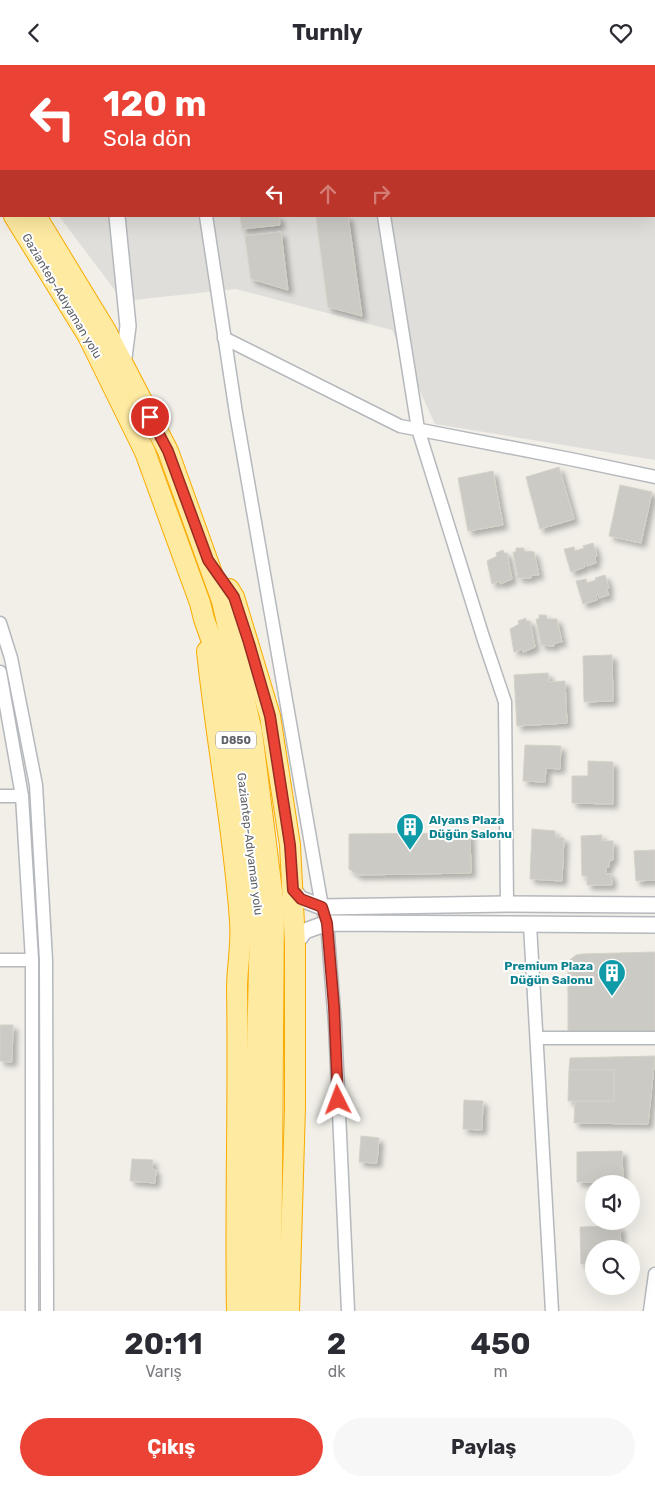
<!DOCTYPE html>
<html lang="tr">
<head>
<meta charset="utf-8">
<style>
  body { margin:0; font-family:Rubik,sans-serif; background:#f7f7f7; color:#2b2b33; height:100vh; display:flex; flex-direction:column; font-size:19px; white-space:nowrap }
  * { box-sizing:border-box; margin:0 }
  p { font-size:16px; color:#7c7c81 }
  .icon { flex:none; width:28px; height:28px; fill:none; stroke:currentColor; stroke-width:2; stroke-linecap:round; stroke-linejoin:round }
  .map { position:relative; height:1246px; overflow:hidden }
  .panel { display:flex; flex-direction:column; background:#fff; flex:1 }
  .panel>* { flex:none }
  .top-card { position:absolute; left:0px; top:0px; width:655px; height:152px; box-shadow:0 5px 20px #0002; background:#ea4335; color:#fff; overflow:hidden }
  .buttons { position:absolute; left:585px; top:1110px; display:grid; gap:10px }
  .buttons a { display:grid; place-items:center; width:55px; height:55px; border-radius:50%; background:#fff; box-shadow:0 5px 20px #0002; font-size:25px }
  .pin { position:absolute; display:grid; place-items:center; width:42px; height:42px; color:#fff; margin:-21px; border:2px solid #fff; border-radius:50%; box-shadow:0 1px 5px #0007 }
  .me { position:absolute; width:55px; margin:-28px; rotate:357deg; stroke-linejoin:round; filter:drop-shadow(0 0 4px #0008) }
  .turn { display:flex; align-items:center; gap:18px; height:105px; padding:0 20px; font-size:22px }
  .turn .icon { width:65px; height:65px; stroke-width:2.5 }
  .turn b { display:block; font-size:35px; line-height:42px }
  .lanes { display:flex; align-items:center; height:48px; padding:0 20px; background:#0003; justify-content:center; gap:25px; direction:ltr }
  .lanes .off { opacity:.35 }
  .eta { display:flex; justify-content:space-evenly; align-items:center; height:85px; text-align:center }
  .eta b { font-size:30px; font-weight:700; line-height:35px }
  .cta { display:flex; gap:10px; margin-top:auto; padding:10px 20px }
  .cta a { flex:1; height:58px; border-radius:30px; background:#ea4335; color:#fff; font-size:20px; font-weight:700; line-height:58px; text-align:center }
  .cta a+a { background:#f7f7f7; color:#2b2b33 }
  header { display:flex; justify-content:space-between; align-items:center; height:65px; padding:0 20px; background:#fff; font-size:22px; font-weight:700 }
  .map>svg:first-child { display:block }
  .industrial { fill:#e0deda }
  .building { fill:#cccac5; stroke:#d6d1c6; filter:url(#shadow) }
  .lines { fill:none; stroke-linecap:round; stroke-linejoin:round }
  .minor-casing { stroke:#b5b8bc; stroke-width:15 }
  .tertiary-casing { stroke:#b5b8bc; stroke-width:18 }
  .trunk-casing { stroke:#f9ab00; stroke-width:22 }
  .minor { stroke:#fff; stroke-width:12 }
  .tertiary { stroke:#fff; stroke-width:15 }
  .trunk { stroke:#feeaa1; stroke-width:20 }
  .route-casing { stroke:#982c22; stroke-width:12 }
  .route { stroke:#ea4335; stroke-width:9 }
  .labels { text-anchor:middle; stroke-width:4; stroke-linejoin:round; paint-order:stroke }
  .shield { fill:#fff; stroke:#8f9295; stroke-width:1 }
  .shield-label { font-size:11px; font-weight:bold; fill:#5f6368 }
  .street-label { font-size:12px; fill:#5f6368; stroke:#fff }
  .culture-label { font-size:12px; font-weight:bold; fill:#0d838f; stroke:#fff; text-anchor:start }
</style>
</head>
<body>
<header><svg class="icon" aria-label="back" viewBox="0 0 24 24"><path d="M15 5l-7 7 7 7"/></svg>Turnly<svg class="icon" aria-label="heart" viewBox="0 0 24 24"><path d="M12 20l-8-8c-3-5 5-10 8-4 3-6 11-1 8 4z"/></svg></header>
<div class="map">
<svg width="655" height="1246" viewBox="0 0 655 1246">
  <defs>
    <filter id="shadow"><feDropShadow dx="4.5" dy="4.5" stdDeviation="2.5" flood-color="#0004"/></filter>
  </defs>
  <rect width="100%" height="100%" fill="#f1efe8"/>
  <path class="industrial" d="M0,0H655V395L435,359L392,265L236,224L123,236L59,151H654V1H1V75L0,73Z"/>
  <g class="building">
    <path d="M240,151H279L280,160L242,164Z"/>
    <path d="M316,151H348L362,251L328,242Z"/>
    <path d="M281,167L288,225L251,214L245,171Z"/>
    <path d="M559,402L574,454L540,464L526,412Z"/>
    <path d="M493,406L503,460L468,466L458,413Z"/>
    <path d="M620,420L652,427L641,478L609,471Z"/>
    <path d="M593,478L597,491L595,493L596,498L587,501L586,497L584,498L585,502L571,507L564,484L574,482L575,486L584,483L583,481Z"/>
    <path d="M516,483H524V486L534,487L539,510H531V513H518L513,487H516Z"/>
    <path d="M503,485L504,488H507L512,514L500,519L499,516L492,519L487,496L497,491L496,488Z"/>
    <path d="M605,510L609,523L607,525L609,530L599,533L598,529L596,530L597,535L583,539L576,516L586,514L587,518L596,515L595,513Z"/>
    <path d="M539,550H546L547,554H557L562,577L554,578V581L541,580L536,554H539Z"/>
    <path d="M526,553V556H530L535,582L523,587L522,584L514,587L510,564L519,559L518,556Z"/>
    <path d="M612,590L613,636L584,637L583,591Z"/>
    <path d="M548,608L549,617L565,616L567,658L517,661L514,610Z"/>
    <path d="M525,680L561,681L560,704L546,703L545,717L523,716Z"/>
    <path d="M588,696L613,697V739L572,738V711H588Z"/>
    <path d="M532,764L555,766V772L564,773L562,816L530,814Z"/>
    <path d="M470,768L471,808L358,810L349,804V769Z"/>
    <path d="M602,770V776H613V795L609,796V802H606V809H611L612,820H587V811H582L581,771Z"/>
    <path d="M655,785V815L636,816L634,786Z"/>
    <path d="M655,887V967H568V898L571,894L576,890L582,889Z"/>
    <path d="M0,960H13L12,997L0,996Z"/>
    <path d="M655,991L648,1059L574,1058L575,1036H614V1005H569L570,993Z"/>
    <path d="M569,1005H614V1036H568Z"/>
    <path d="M464,1035L483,1036L482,1065L463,1064Z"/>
    <path d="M361,1071L379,1073L377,1098L359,1097Z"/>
    <path d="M622,1086L623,1117H577V1087Z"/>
    <path d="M132,1094L153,1095L152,1104L156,1105L155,1118L130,1116Z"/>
    <path d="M620,1161L621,1184H594V1199H581L580,1162Z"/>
  </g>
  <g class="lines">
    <defs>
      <g id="minor">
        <path d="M180,0V1"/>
        <path d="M375,0V1"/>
        <path d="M206,151L236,348L322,842L327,858L335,959L348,1246"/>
        <path d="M384,151L418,364L483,572L505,637L507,839"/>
        <path d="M224,273L400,361L575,395L655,412"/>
        <path d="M0,558L11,593L36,720L46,895L47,1246"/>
        <path d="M0,607L22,731L32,895V1246"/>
        <path d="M0,731H22"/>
        <path d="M530,860L552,1246"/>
        <path d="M0,895H32"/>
        <path d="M537,973H655"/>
        <path d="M650,1246L655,1209"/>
      </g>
      <g id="tertiary">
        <path d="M88,0V1"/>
        <path d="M106,0L107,1"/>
        <path d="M117,151L128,261L123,300"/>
        <path d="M293,825L301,834L322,842L507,839L655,840"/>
        <path d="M295,879L305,866L327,858L655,860"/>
      </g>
      <g id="trunk">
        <path d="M0,95L1,97"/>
        <path d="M0,129L1,131"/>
        <path d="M14,151L88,271L145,387L200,538L204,554L229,625L253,796L260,859L252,1201L254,1246"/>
        <path d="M36,151L106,266L168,386L222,536L252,667L274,842L271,1246"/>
        <path d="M229,524L234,532L270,651L290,780L295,879V1042L289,1246"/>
        <path d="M207,586C216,676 234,766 240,856C242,879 237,902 237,924C239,1032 235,1139 237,1246"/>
      </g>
    </defs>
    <use href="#minor" class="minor-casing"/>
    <use href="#tertiary" class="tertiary-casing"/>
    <use href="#trunk" class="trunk-casing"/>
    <use href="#minor" class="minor"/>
    <use href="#tertiary" class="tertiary"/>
    <use href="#trunk" class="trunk"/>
  </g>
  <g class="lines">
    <defs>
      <path id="route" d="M150,352L168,386L208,495L234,532L249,578L270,651L290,780L293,825L301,834L322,842L327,858L334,942L338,1035"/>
    </defs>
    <use href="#route" class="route-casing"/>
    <use href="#route" class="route"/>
  </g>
  <defs>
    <symbol id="building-pin" viewBox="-11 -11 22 30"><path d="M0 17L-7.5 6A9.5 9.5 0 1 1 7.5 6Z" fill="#0f9aa8" stroke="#fff"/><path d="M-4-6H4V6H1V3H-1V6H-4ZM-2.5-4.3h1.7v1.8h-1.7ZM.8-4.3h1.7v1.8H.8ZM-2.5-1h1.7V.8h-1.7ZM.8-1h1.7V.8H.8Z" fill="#fff"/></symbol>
  </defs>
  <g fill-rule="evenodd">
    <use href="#building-pin" x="394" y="746" width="32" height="43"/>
    <use href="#building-pin" x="596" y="892" width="32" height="43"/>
  </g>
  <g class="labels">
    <rect class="shield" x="216" y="666.5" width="40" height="17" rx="4"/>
    <g class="shield-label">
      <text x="236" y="679">D850</text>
    </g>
    <g class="street-label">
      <text transform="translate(62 231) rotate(59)" y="4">Gaziantep-Adıyaman yolu</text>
      <text transform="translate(250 779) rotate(83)" y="4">Gaziantep-Adıyaman yolu</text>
    </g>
    <g class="culture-label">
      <text x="429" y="759">Alyans Plaza<tspan x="429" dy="14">Düğün Salonu</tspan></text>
      <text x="593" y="905" text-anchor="end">Premium Plaza<tspan x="593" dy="14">Düğün Salonu</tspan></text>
    </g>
  </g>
</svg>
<div class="buttons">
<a><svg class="icon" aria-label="sound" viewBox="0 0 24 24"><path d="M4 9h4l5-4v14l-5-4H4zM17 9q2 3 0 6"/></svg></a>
<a><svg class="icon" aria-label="search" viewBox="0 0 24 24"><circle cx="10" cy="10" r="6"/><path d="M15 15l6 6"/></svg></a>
</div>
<div class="pin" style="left:150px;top:352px;background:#d93025"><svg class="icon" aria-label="arrive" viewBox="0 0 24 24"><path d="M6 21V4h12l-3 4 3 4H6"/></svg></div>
<svg class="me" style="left:338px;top:1035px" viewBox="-20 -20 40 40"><path d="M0-17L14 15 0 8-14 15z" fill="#ea4335" stroke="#fff" stroke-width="4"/></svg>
<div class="top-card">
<div class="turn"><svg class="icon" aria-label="left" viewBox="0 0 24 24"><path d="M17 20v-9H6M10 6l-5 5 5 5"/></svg><div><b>120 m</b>Sola dön</div></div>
<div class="lanes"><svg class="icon" aria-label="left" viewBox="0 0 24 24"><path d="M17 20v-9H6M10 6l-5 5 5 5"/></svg><svg class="icon off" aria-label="ahead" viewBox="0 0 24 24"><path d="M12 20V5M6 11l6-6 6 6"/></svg><svg class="icon off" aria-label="right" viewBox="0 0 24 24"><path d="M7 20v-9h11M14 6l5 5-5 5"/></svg></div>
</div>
</div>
<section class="panel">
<div class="eta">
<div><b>20:11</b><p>Varış</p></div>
<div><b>2</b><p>dk</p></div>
<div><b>450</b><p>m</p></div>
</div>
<div class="cta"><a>Çıkış</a><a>Paylaş</a></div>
</section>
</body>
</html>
